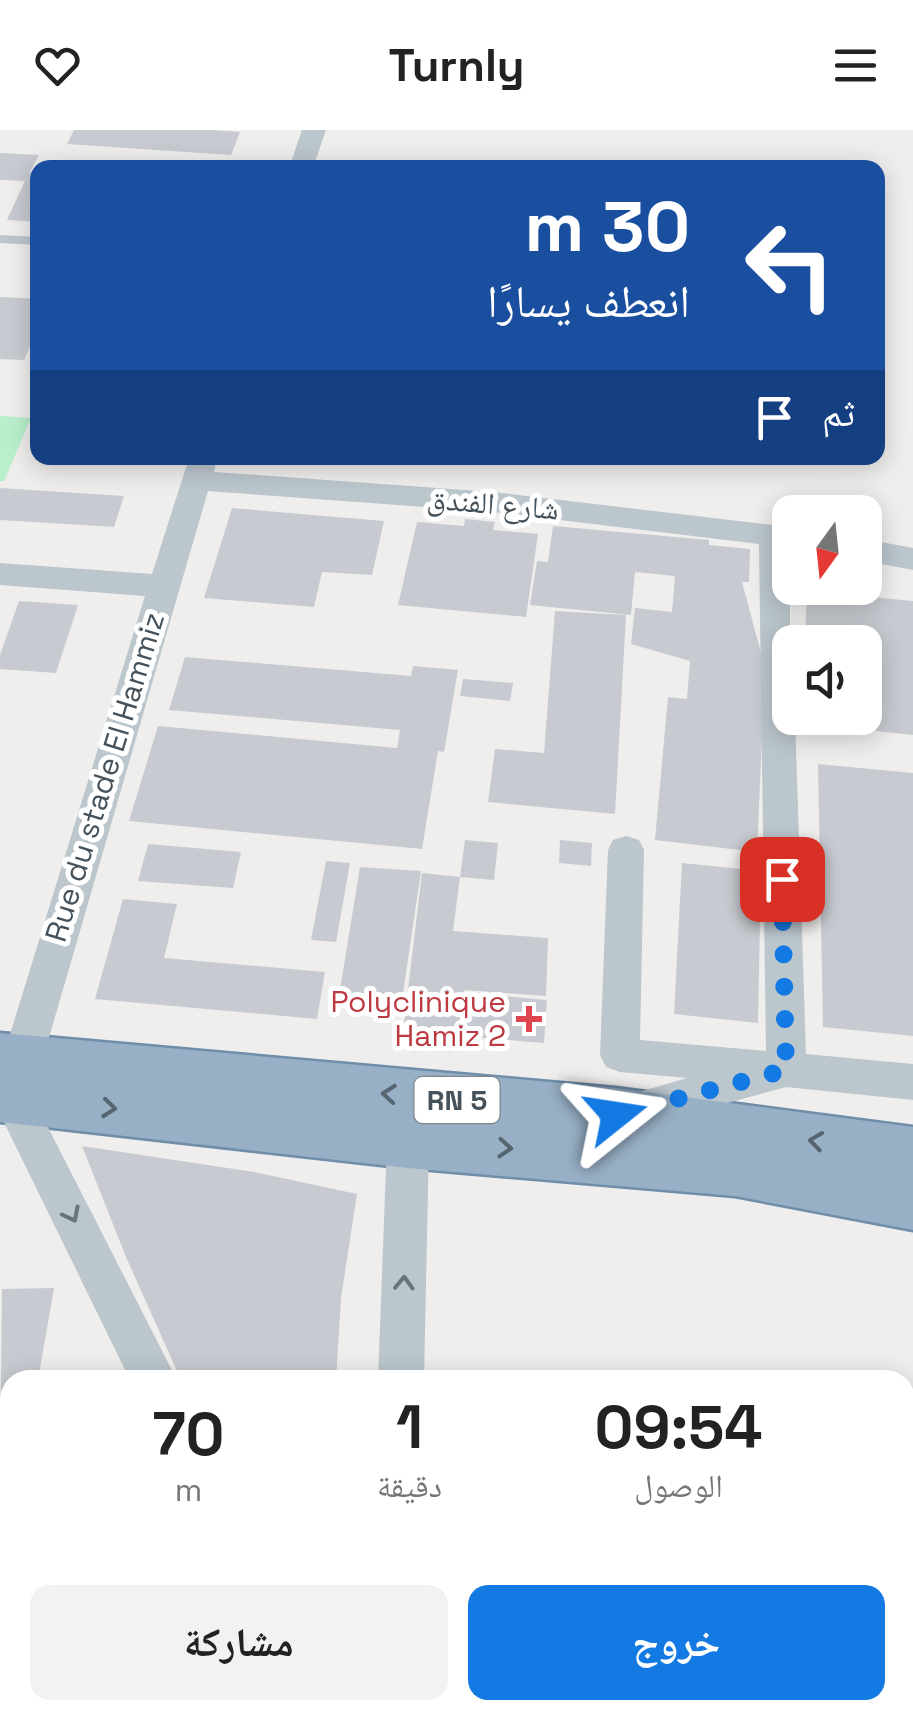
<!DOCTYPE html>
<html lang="ar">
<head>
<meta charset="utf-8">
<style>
  body { margin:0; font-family:"Space Grotesk","Noto Naskh Arabic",sans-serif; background:#f2f2f2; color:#222; direction:rtl; height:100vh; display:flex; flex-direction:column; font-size:38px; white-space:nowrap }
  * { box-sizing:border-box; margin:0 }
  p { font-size:32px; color:#767676 }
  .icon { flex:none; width:55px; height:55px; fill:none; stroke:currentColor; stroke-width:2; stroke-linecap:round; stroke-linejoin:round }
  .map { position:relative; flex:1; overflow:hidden; direction:ltr }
  .panel { position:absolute; left:0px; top:1240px; width:915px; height:350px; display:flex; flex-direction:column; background:#fff; border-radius:30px 30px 0 0; box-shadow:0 5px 25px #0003; direction:rtl }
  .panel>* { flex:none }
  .hud { position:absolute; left:30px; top:30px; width:855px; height:305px; border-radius:20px; box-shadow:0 5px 25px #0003; direction:rtl; background:#1a4fa0; color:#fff; overflow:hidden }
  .needle { width:65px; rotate:195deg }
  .tools { position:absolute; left:772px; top:365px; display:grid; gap:20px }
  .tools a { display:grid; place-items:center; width:110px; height:110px; border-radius:20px; background:#fff; box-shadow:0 5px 25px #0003; font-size:50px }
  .pin { position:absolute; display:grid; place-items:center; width:85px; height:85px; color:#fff; margin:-42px; border-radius:20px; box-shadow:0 5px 15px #0006 }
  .me { position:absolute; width:110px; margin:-55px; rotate:75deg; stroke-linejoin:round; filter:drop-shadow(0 0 8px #0008) }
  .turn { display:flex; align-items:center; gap:35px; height:210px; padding:0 30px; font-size:45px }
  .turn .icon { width:130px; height:130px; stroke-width:2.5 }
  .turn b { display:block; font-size:70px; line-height:85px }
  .then { display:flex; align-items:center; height:95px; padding:0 30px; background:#0003; gap:20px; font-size:38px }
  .eta { display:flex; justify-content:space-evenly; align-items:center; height:170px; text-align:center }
  .eta b { font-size:60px; font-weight:700; line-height:70px }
  .button { display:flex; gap:20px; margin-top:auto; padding:20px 30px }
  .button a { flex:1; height:115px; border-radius:20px; background:#147ae3; color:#fff; font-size:40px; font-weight:700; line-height:115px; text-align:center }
  .button a+a { background:#f2f2f2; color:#222 }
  header { display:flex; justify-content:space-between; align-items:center; height:130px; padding:0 30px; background:#fff; font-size:45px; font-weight:700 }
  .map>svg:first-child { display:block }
  .green { fill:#b9f0cb }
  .building { fill:#c7cad0 }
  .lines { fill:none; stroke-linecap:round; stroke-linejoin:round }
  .trunk-casing { stroke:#6e8eaa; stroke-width:5 }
  .service { fill:#bbc6cd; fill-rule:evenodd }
  .minor { fill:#bbc6cd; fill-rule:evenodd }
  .trunk { fill:#98b0c6; fill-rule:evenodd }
  .oneway { stroke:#566570 }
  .oneway2 { stroke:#68757d }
  .route { stroke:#147ae3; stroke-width:18; stroke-dasharray:0 32.4 }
  .health-dot { fill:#e0444e; stroke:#fff; stroke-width:4 }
  .labels { text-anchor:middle; stroke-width:10; stroke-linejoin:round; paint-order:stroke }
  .shield { fill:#fff; stroke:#7d868c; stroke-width:2.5 }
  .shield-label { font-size:28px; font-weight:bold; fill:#45525b }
  .street-label { font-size:30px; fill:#45525b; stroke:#fff }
  .health-label { font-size:30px; fill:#be3a42; stroke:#fff; text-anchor:end }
</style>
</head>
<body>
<header><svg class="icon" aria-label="menu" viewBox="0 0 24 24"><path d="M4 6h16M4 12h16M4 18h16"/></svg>Turnly<svg class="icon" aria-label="heart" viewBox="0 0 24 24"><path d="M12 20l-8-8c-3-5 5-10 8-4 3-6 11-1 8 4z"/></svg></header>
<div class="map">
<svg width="913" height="1590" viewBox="0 0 913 1590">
  <rect width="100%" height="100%" fill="#f0eded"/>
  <path class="green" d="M0,286L31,288L4,351H0Z"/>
  <g class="building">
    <path d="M74,0H212L240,2L231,25L67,14Z"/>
    <path d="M0,23L39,25L30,42H38V92L7,90L25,51L0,50Z"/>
    <path d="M0,167L38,169V198L24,230L0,229Z"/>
    <path d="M0,358L124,366L114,397L0,390Z"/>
    <path d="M232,378L384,391L372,445L322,442L314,477L204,468Z"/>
    <path d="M465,389L495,392L493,400L538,404L526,487L398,475L417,392L464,396Z"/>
    <path d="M553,396L709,410V415L750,419L749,452H742L765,538L757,722L655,710L668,567L687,569L690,531L631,514L635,478L672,482L675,446L635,442L631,485L530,475L537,431L548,432Z"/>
    <path d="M807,461L913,471V605L803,593V588H865V512H805Z"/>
    <path d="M19,471L78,475L56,543L0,539V525Z"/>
    <path d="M555,481L626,485L615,684L488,672L495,619L544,623Z"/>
    <path d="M185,527L411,546L413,536L458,540L444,622L438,621L422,719L129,691L158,596L397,618L400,600L169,580Z"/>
    <path d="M463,549L513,553L510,571L460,566Z"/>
    <path d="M818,634L913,643V906L823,897Z"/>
    <path d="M465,710L498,713L494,750L460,747Z"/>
    <path d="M560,710L592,713L591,736L559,733Z"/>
    <path d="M148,714L241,722L233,758L138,751Z"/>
    <path d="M326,731L350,733L336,812L311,810Z"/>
    <path d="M682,733L761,741L758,893L674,884Z"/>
    <path d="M360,737L421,741L401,877L338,872Z"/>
    <path d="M422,743L460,747L453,801L548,808L546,866L464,860L458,906L403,901Z"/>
    <path d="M123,769L177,774L164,828L325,842L317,889L95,869Z"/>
    <path d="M468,863L547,870L544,913L462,906Z"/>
    <path d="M82,1016L254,1042L357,1064L341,1168L336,1250H181L126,1127Z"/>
    <path d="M54,1158L38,1250H10V1345L0,1344L2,1159Z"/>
    <rect x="0" y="1369" width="10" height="60"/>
    <path d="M312,1580V1590H242V1587Z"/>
    <path d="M686,1580H860L865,1588L693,1590Z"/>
  </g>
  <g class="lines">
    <defs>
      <path id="trunk" d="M0,903L616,958L913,997V1100L735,1066L408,1038L0,992Z"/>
    </defs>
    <use href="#trunk" class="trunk-casing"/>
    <g class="service">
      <path d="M0,105L38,107V115L0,113Z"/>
      <path d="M913,1558V1588L906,1590L897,1587L895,1580H905V1562Z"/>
    </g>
    <g class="minor">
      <path d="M302,0H326L313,38H289Z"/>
      <path d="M189,328H217L214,342L493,362L790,397V588H795L806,924L913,934V970L786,957L636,998L622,993L616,980L622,967L687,948L620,942L606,937L600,925L608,720L613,710L626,706L639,710L644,720L640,910L766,921L759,414L493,382L208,361L32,966L177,1250H130L0,984V937L145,466L0,455V433L152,444Z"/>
      <path d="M865,409L913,418V440L865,431Z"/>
      <path d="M408,992L423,998L429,1011L424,1250H378L387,1011L393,998Z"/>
      <rect x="0" y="1528" width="10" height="50"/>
      <path d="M359,1580H409V1590H357Z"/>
    </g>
    <use href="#trunk" class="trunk"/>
  </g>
  <defs><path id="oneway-chevron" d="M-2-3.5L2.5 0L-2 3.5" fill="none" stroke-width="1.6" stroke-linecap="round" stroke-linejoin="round" transform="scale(2.5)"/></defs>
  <g class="oneway">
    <use href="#oneway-chevron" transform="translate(389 964) rotate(-175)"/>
    <use href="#oneway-chevron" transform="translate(109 978) rotate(6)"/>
    <use href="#oneway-chevron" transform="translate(816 1011) rotate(-172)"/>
    <use href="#oneway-chevron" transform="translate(505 1018) rotate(4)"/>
  </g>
  <g class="oneway2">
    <use href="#oneway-chevron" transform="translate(72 1085) rotate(63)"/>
    <use href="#oneway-chevron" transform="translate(404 1153) rotate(-88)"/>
  </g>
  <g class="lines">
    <path class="route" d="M616,985L786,940L782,749"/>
  </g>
  <path class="health-dot" d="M524 874h10v10h10v10h-10v10h-10v-10h-10v-10h10z"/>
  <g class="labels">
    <rect class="shield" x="414.5" y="947" width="85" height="46" rx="8"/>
    <g class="shield-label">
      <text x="457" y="980">RN 5</text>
    </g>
    <g class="street-label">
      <text transform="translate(493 374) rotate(5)" y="10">شارع الفندق</text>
      <text transform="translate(105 647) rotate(-73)" y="10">Rue du stade El Hammiz</text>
    </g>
    <g class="health-label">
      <text x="506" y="882">Polyclinique<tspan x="506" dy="34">Hamiz 2</tspan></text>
    </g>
  </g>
</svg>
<div class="tools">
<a><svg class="needle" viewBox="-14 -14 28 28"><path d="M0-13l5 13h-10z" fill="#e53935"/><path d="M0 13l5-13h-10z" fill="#767676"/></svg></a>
<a><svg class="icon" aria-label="sound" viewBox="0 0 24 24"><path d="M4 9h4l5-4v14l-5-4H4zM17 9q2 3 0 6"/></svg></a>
</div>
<div class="pin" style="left:782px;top:749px;background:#d93025"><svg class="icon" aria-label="arrive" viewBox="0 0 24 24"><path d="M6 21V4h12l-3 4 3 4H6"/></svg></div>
<svg class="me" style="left:616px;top:985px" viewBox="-20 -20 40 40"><path d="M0-17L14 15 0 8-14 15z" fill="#147ae3" stroke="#fff" stroke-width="4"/></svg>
<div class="hud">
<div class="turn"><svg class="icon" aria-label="left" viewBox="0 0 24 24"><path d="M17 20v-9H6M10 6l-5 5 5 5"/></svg><div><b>30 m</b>انعطف يسارًا</div></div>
<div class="then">ثم<svg class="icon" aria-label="arrive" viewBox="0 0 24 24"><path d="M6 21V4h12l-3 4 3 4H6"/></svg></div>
</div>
<section class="panel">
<div class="eta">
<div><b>09:54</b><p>الوصول</p></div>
<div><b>1</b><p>دقيقة</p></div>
<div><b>70</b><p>m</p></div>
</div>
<div class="button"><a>خروج</a><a>مشاركة</a></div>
</section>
</div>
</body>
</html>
